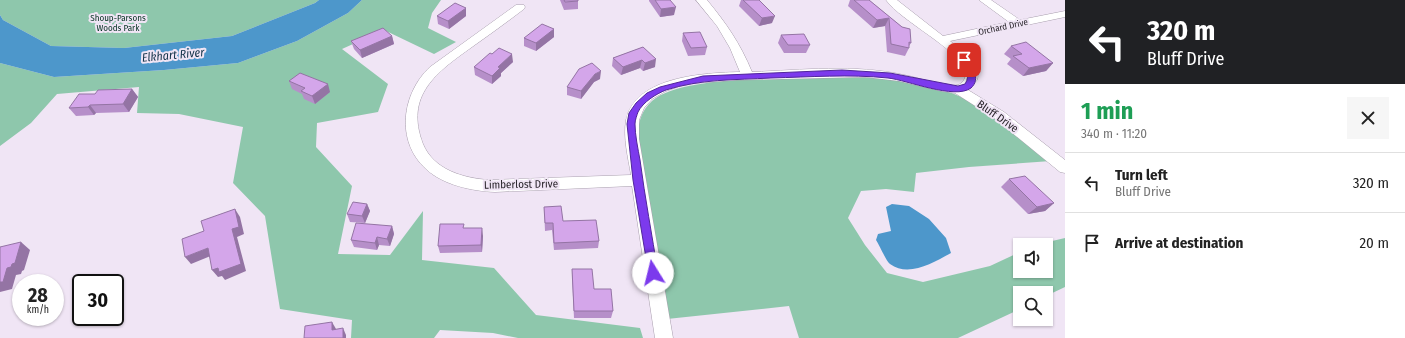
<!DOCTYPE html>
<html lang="en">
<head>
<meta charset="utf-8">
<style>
  body { margin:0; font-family:"Fira Sans Condensed",sans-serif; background:#f6f6f6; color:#222; height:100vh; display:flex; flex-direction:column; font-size:15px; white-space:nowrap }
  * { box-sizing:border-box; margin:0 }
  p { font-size:13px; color:#767676 }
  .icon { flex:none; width:22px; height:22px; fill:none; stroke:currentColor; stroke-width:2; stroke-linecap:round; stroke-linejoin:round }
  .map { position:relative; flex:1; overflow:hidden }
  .drawer { display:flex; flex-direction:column; background:#fff; width:340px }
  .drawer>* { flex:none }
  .guide { background:#202124; color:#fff; overflow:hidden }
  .controls { position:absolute; left:1013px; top:238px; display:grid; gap:8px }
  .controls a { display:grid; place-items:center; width:40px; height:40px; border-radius:0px; background:#fff; box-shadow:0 1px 3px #0004; font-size:20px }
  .speed { position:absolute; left:12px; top:274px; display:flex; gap:8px; font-size:20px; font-weight:700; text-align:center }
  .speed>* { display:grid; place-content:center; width:52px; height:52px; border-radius:50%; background:#fff; box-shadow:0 1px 3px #0004; line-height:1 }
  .speed small { font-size:10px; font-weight:400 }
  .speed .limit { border:2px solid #111; border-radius:6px; background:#fff; color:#111 }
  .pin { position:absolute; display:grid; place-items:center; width:34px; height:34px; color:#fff; margin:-17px; border-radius:8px; box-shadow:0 2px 6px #0006 }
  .me { position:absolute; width:44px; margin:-22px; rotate:351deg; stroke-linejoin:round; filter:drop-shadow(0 0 3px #0008) }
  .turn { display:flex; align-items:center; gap:14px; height:84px; padding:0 16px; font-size:18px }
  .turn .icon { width:52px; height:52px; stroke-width:2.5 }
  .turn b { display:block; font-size:28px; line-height:34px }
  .round { display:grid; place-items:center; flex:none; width:42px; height:42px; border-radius:0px; background:#f6f6f6 }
  .headline { display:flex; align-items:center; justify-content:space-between; height:68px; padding:0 16px }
  h1 { font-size:24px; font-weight:700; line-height:30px; color:#1e9e55 }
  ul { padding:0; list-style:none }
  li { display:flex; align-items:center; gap:12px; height:60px; padding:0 16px; border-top:1px solid #e0e0e0 }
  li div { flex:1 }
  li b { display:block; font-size:15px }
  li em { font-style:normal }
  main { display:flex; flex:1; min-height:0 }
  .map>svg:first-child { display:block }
  .green { fill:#8ec7ac }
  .water { fill:#4d97cb }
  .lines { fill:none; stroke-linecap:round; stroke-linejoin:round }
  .minor-casing { stroke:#a89ead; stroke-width:1 }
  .minor { fill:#fff; fill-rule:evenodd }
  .wall { fill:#b68fc9 }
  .shaded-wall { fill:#9474a4 }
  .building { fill:#d4a6ea; stroke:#9474a4 }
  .route { fill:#7c3aed; stroke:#51269a }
  .labels { text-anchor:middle; stroke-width:4; stroke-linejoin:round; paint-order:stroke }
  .far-park-label { font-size:9px; fill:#063222; stroke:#f0e5f5 }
  .far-street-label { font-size:9px; fill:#29252b; stroke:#f0e5f5 }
  .street-label { font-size:11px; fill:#29252b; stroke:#f0e5f5 }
  .water-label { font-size:12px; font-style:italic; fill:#123248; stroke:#f0e5f5 }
</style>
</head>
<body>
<main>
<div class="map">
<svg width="1065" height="338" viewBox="0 0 1065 338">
  <rect width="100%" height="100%" fill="#f0e5f5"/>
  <g class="green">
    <path d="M0,0H319L315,3L232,36L124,48L51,46L3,20L0,15Z"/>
    <path d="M362,0H441L432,13L428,28L456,42L434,54L384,30L342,49L388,84L378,112L317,123L316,147L352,186L338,254L390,255L423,211L422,260L494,268L536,315L640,328L643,338H518L493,333L440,330L434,338H351L352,320L280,309L265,216L233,183L243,127L179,114L137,113L139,87L57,94L31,123L0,146V63L54,77L164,70L238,63L297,41L348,13Z"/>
    <path d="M845,77C885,78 931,81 967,100C998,116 1024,140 1051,161L969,167L916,173L914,192L886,189L861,191L848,218L865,245L887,273L923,282L990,266L1020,252V271H1046V245H1035L1065,238V287L1046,296V293H1020V309L958,338H799L789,306L667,319L638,133C639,120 642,110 652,101C682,74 803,78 845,77Z"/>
  </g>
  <g class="water">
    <path d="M319,0H362L348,13L297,41L238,63L164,70L54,77L0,63V15L3,20L51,46L124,48L232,36L315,3Z"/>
    <path d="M892,204L909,206L929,219L946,238L951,253C934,262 909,278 890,264C886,261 880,246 876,240L878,234L891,231L886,207Z"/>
  </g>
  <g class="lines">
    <defs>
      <path id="minor" d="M696,0H707C726,23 740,43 752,72C802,70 855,64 904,75C917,77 946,88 958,85C964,83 967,76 965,70C958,49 901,21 886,0H897L943,36L1009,22L979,0H991L1020,20L1065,11V17L950,41C961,50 982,65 977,80L968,90L1004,112L1065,160V173L1060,172L994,118L955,93L941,91L899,81L865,77L737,80L696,83L680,86L666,91L652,99L644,108L639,120V139L673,338H655L632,186L495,192C472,191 443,185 426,169C395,141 402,93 430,67L516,5H524L525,7L524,9C507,22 489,35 472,47C437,72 404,95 423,144C434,170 463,178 489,180L631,175C628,157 623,138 626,120C635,76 705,73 740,72L730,48L717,26Z"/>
    </defs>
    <use href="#minor" class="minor-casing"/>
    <use href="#minor" class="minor"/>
  </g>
  <g class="wall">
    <path d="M560,0H578V9L564,10Z"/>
    <path d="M649,0H670L674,15L660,17L649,1Z"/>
    <path d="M741,0H759L772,23L759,26L739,6Z"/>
    <path d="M850,0H869L902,27L911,43L909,46V48L905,56L887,52L885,26L873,28L848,6Z"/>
    <path d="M466,8V16L449,29L438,24L437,16Z"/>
    <path d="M554,29V37L536,51L524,46V38Z"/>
    <path d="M683,33L707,47L705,55L688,56L682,41Z"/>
    <path d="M781,35L810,45L806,53H784L778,43Z"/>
    <path d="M392,36L394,44L362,58L354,49L351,41Z"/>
    <path d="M1011,46L1053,63L1046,71L1023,76L1007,64L1011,59L1004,54Z"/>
    <path d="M643,47L655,67L643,71L640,68L621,75L612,66L613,58Z"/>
    <path d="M492,54L513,62L501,73V76L492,84L475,75L474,67Z"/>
    <path d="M600,79L594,82L581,99L567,95V87Z"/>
    <path d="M289,81L330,92L315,104L304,99L302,94L292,89Z"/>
    <path d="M132,89L138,97L129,112L96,113L94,115L76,116L69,108L95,94Z"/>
    <path d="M1009,179L1054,203L1045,211L1028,214L1001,187Z"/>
    <path d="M367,204L370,211L365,223L350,222L347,214Z"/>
    <path d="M544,207L563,221L599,241L598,248L554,250L552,230L545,231Z"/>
    <path d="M392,226L394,234L390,246L379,245L377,250L354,247L351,240Z"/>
    <path d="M464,228L483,236L482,252L440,253L438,246Z"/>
    <path d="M572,269L594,289L613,311L611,318H574L572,276Z"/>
  </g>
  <g class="shaded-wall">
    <path d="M676,7L674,15L660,17L661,9Z"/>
    <path d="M466,8V16L449,29L448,21Z"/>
    <path d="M775,16L772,23L759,26L762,18Z"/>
    <path d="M889,18L885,26L873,28L877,20Z"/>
    <path d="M554,29V37L536,51V43Z"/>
    <path d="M392,36L394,44L362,58L360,50Z"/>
    <path d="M512,54L513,62L501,73V76L492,84V76L498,67Z"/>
    <path d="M656,59L655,67L643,71L645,63Z"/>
    <path d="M642,60L640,68L621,75L623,67Z"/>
    <path d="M1053,63L1046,71L1023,76L1029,68Z"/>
    <path d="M601,71L600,79L594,82L581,99V91L595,74Z"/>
    <path d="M328,84L330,92L315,104L312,96Z"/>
    <path d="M132,89L138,97L129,112L123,104Z"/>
    <path d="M90,105L96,113L94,115L88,107Z"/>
    <path d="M1054,203L1045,211L1028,214L1037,207Z"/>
    <path d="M367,204L370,211L365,223L362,216Z"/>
    <path d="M235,209L240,217L244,234L237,237L246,271L225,280L222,276L218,277L212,270L232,229Z"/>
    <path d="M392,226L394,234L390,246L387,239Z"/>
    <path d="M482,228L483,236L482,252L481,245Z"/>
    <path d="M377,237L379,245L377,250L375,243Z"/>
    <path d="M21,242L30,250L24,270L22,271L21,274L16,275L12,289L0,292V282L7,268L12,264Z"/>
    <path d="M208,248L213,255L191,264L185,257Z"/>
    <path d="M332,322L336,329V336L332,330Z"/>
    <path d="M343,328L346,335V338H343Z"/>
  </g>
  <g class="building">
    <path d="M564,0H578V1L565,2Z"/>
    <path d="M655,0H670L676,7L661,9Z"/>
    <path d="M743,0H759L775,16L762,18Z"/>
    <path d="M854,0H869L902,27L910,29L911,43L909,42V48L891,44L889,18L877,20Z"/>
    <path d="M455,3L466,8L448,21L437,16Z"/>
    <path d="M542,24L554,29L536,43L524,38Z"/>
    <path d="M383,28L392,36L360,50L351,41Z"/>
    <path d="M700,32L707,47L691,48L683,33Z"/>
    <path d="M804,34L810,45H788L781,35Z"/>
    <path d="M1026,42L1053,63L1029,68L1013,56L1022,54L1011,46Z"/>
    <path d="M643,47L656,59L645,63L642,60L623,67L613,58Z"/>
    <path d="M499,48L512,54L498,67L500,68L492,76L474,67L490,53L492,54Z"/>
    <path d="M592,63L601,71L595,74L581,91L567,87L579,69Z"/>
    <path d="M300,73L328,84L312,96L301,91L305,88L289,81Z"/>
    <path d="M132,89L123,104L90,105L88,107L69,108L79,94H95L98,90Z"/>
    <path d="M1025,176L1054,203L1037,207L1009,179Z"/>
    <path d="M353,202L367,204L362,216L347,214Z"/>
    <path d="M561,206L563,221L596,220L599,241L554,243L553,223H545L544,207Z"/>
    <path d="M235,209L239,227L232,229L241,264L219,272L218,268L212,270L208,248L185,257L182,239L204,231L201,221Z"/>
    <path d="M356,223L392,226L387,239L377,237L375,243L351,240Z"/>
    <path d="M440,224H464L463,228H482L481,245L438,246Z"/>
    <path d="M21,242L15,263L12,264L11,267L7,268L3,282H0V247Z"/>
    <path d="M572,269H592L594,289H611L613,311H574Z"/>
    <path d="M332,322V330L343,328V338H304L305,326Z"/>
  </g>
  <path class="route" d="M961,58H966C973,66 981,79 971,88C955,100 907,80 888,78C849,74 810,77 771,78C735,80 700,79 666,90C656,94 643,102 638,112C637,115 635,120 635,124C635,135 638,149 640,160C645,198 652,235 658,273L657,276L653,278L649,276L633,180L627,124L629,113L636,103L647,93L660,87L703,76L842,70L890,73L958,86L965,84C971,75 965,68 960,60Z"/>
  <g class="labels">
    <g class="far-park-label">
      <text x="118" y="21">Shoup-Parsons<tspan x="118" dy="10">Woods Park</tspan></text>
    </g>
    <g class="far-street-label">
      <text transform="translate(1003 27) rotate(-12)" y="3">Orchard Drive</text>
    </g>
    <g class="street-label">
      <text transform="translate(998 116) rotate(35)" y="4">Bluff Drive</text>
      <text transform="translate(521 184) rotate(-1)" y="4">Limberlost Drive</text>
    </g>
    <g class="water-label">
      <text transform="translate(173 55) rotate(-5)" y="4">Elkhart River</text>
    </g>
  </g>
</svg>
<div class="controls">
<a><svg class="icon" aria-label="sound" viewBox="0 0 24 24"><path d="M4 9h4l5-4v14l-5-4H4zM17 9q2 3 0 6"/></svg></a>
<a><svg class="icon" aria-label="search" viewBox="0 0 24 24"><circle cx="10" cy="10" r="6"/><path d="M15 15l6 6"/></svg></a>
</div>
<div class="speed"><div>28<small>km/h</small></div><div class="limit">30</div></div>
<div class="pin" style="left:964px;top:60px;background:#d93025"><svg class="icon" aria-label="arrive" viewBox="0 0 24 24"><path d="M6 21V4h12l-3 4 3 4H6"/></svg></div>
<svg class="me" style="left:653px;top:273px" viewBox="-20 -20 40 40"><circle r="19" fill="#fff"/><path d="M0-13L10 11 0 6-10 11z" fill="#7c3aed"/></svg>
</div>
<section class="drawer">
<div class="guide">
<div class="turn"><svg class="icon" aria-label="left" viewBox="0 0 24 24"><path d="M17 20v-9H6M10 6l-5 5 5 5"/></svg><div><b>320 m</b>Bluff Drive</div></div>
</div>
<div class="headline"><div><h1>1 min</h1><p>340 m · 11:20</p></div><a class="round"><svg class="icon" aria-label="close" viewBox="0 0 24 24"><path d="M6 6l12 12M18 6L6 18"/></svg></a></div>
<ul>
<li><svg class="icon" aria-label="left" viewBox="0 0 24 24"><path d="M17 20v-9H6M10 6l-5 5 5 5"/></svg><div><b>Turn left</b><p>Bluff Drive</p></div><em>320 m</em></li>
<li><svg class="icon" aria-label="arrive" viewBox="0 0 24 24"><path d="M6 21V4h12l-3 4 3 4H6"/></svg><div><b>Arrive at destination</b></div><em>20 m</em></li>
</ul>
</section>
</main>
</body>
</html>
